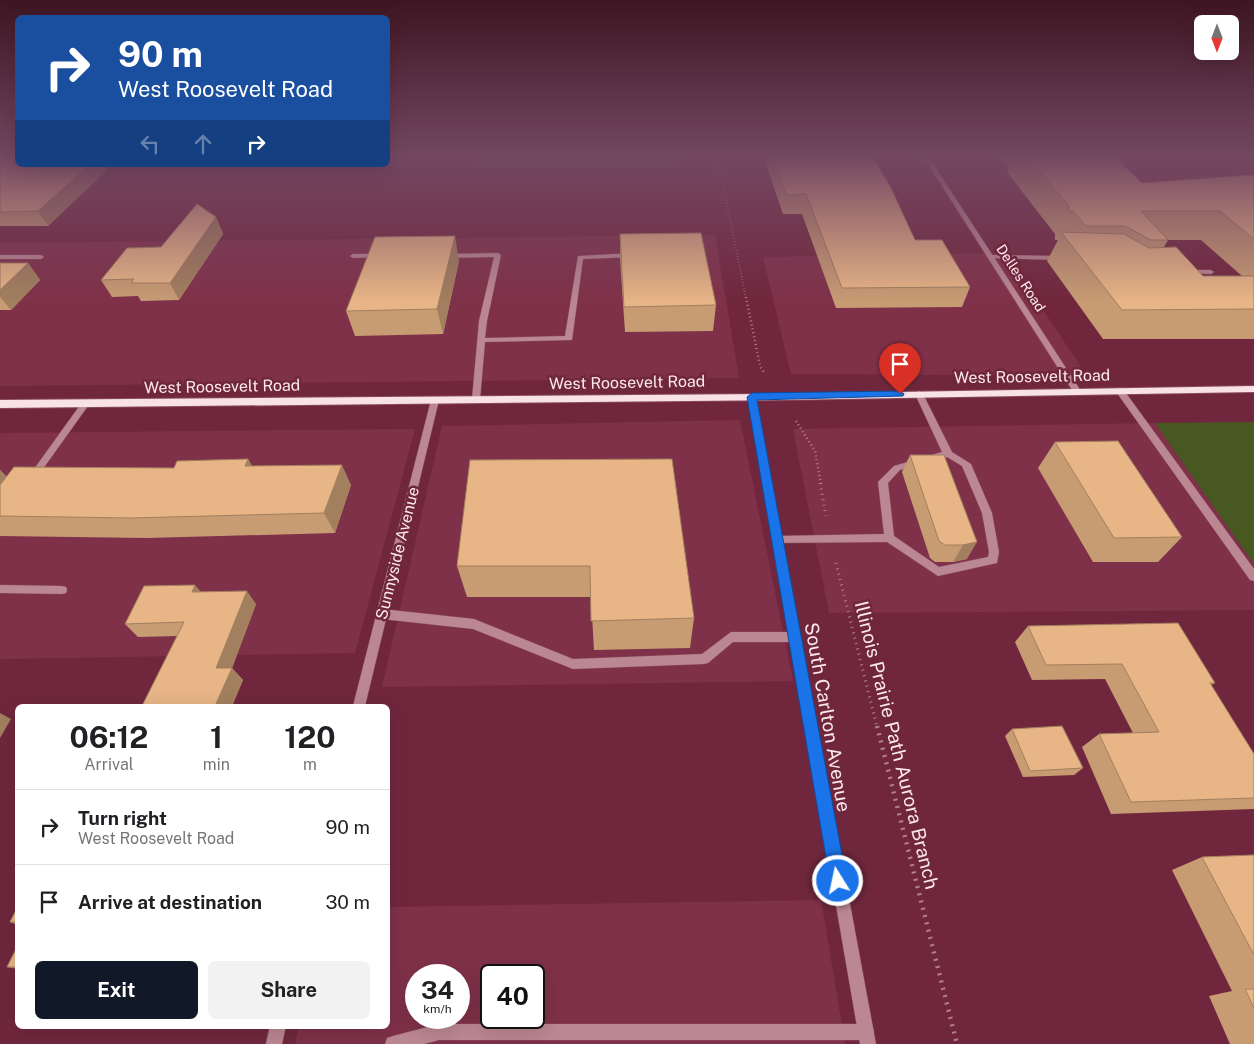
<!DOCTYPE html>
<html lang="en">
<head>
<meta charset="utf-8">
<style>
  body { margin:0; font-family:"Public Sans",sans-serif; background:#f2f2f2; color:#202124; height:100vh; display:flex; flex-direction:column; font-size:19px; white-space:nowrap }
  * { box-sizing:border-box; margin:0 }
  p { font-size:16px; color:#757577 }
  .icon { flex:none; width:28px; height:28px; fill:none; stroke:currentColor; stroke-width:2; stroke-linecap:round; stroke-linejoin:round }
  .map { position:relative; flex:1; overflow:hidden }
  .details { position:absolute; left:15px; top:704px; width:375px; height:325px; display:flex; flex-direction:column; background:#fff; border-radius:8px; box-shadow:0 5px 20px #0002 }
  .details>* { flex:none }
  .top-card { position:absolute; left:15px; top:15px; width:375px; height:152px; border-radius:8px; box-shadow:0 5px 20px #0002; background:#1a4fa0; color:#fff; overflow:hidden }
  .needle { width:32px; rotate:180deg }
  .fabs { position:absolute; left:1194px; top:15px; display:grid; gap:10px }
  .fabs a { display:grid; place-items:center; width:45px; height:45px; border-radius:8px; background:#fff; box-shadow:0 5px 20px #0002; font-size:25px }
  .speed { position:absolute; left:405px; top:964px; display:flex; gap:10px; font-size:25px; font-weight:700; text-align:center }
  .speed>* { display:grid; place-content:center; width:65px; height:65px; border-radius:50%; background:#fff; box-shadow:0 5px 20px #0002; line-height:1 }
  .speed small { font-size:12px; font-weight:400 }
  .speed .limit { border:2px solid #111; border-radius:8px; background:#fff; color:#111 }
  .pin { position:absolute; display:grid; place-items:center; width:42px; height:42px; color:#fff; margin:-51px -21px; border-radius:50% 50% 50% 0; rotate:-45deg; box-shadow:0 0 5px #0007 }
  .pin .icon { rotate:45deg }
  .me { position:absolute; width:55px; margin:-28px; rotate:350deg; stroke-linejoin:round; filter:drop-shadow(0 0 4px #0008) }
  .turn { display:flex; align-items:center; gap:18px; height:105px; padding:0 20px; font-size:22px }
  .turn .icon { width:65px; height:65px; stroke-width:2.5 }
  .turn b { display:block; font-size:35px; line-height:42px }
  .lanes { display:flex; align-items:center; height:48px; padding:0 20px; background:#0003; justify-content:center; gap:25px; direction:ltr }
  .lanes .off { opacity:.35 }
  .eta { display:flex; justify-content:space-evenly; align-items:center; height:85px; text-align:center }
  .eta b { font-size:30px; font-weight:700; line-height:35px }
  .action { display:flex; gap:10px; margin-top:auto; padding:10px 20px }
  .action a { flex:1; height:58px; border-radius:8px; background:#111827; color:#fff; font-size:20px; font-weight:700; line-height:58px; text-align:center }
  .action a+a { background:#f2f2f2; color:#202124 }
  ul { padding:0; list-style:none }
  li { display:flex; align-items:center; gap:15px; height:75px; padding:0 20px; border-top:1px solid #e0e0e0 }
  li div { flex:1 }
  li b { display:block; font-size:19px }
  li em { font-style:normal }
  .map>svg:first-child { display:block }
  .built { fill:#7f3149; fill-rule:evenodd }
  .green { fill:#475921 }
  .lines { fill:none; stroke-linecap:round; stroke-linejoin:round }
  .service-casing { stroke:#894a5d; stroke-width:1 }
  .minor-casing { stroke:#894a5d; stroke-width:1 }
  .tertiary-casing { stroke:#894a5d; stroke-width:1 }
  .primary-casing { stroke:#894a5d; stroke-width:2 }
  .path-far3 { stroke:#b07f8d; stroke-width:2; stroke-dasharray:0.5 2.5; stroke-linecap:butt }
  .path-far2 { stroke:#b07f8d; stroke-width:2.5; stroke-dasharray:1 3; stroke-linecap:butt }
  .path-far1 { stroke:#b07f8d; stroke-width:3; stroke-dasharray:1 4.5; stroke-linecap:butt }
  .path { stroke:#b07f8d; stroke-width:4.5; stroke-dasharray:2 5.5; stroke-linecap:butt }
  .service { fill:#bb8792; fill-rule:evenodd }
  .minor { fill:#bb8792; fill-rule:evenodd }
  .tertiary { fill:#bb8792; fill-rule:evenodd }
  .primary { fill:#f8e2e7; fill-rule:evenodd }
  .wall { fill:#c79c73; fill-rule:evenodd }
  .shaded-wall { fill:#a27f5e }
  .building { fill:#e7b586; stroke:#a27f5e }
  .route { fill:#1a73e8; stroke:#114b97 }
  .labels { text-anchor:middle; stroke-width:5; stroke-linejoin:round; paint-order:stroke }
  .far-street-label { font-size:14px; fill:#fce9ed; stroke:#70273d }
  .street-label { font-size:16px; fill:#fce9ed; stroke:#70273d }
  .near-street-label { font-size:19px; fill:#fce9ed; stroke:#70273d }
</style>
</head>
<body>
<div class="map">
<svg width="1254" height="1044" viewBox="0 0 1254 1044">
  <rect width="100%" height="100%" fill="#70273d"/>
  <g class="built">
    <path d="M715,235L739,378L0,386V243Z"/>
    <path d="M1005,253L1087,376L791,374L763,257Z"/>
    <path d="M740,420L793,681L382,687L442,426Z"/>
    <path d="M1155,423L1254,564V610L829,613L793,429Z"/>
    <path d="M415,429L355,653L0,659V433Z"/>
    <path d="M821,900L845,1044H295L299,1026H388V907ZM416,975H459V1018H416ZM491,975H534V1018H491Z"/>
  </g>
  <g class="green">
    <path d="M480,156H676L678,168H476Z"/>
    <path d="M1254,422V564L1155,423Z"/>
  </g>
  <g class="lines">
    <defs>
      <g id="service">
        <path d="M498,253L501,255L487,321L485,338L565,336L578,256L633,253L636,255L633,257L583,259L572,340L485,342L480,399L476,402L472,399L479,321L494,257L445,258L442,256L445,254Z"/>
        <path d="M380,254L383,256L382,257L353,258L350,256L353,254Z"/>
        <path d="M0,255H41L44,257L41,259H0Z"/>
        <path d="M991,255L1060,256L1063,258L1060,260L989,258V256Z"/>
        <path d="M1186,270H1211L1214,272L1211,274L1184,273L1183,272Z"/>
        <path d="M919,391L923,394L952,452L971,464L992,513L999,552L997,563L938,576L887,542L773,543L772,540L773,537L777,536L884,534L878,482L894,466L918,459L923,462L921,464L900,470L888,483L894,536L939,567L988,557L989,552L982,513L962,466L947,457L931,461L926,458L928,456L942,452L915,394Z"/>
        <path d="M86,400L90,403L35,480H29L27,478L29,476L83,401Z"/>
        <path d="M0,585L62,586L66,587L67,590L66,593L62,594L0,593Z"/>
        <path d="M382,609L474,619L573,659L702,654L731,632H795L799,633L801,637L799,641L795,642H733L708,663L704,664L573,669L473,629L382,619L378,617L376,614L378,611Z"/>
        <path d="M439,1024H866L872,1026L874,1032L872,1038L866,1040H439L424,1044H385L387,1038L393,1036Z"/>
      </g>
      <g id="minor">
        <path d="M923,156H928L1081,391L1080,393H1074Z"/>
        <path d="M1120,388L1123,389L1254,569V581L1250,580L1117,393V389Z"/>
        <path d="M435,397L439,400L365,706H353L431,400Z"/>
        <path d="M270,1026H286L282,1044H266Z"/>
      </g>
      <path id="tertiary" d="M752,394L756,397L876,1044H860L748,397Z"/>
      <path id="primary" d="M1254,386V392L780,400L0,408V400L780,394Z"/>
    </defs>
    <use href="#service" class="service-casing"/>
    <use href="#minor" class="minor-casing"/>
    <use href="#tertiary" class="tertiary-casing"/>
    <use href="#primary" class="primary-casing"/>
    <path class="path-far3" d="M717,156L746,298"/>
    <g class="path-far2">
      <path d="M746,297L760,366L765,374"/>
      <path d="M796,421L815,451L821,484"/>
    </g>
    <g class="path-far1">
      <path d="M820,483L826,516"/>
      <path d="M836,563L877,727"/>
    </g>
    <path class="path" d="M877,726L957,1044"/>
    <use href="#service" class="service"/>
    <use href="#minor" class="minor"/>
    <use href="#tertiary" class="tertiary"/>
    <use href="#primary" class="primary"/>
  </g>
  <g class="wall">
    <path d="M0,156L107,170L48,226H0Z"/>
    <path d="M767,156H872L915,240L970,287L962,307L836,308L802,214H783L766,164Z"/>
    <path d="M999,156H1114L1142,183L1254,175V339H1103L1047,261L1058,240H1055V234L1007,172L1009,167ZM1168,240H1201L1242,276H1203L1164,247Z"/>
    <path d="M216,217L223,234L179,300L141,301L138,296L112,297L101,280Z"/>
    <path d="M620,234L716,305L713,331L625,332L620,259Z"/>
    <path d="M459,261L443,334L355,336L346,311Z"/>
    <path d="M0,263H28L40,280L11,310H0Z"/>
    <path d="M1055,442L1182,537L1158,562H1093L1038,468Z"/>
    <path d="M910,455H944L967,559L953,562H935L930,558L902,472Z"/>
    <path d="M248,459L252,466L351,485L335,533L147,538L0,536V470L6,476L174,468Z"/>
    <path d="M470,460L694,618L690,648L594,650L591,597H467L457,566Z"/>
    <path d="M200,592L256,604L232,668L243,680L232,706H142L178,636L138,637L125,624Z"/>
    <path d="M1028,626L1215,683L1211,685L1254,754V809L1111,814L1082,747L1099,734L1133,733L1105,679L1032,680L1015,642Z"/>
    <path d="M1012,729L1083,768L1074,775L1023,777L1005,736Z"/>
    <path d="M1254,855V1044H1230L1209,996L1232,991L1172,870L1202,857Z"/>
    <path d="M18,906V925L10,922Z"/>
    <path d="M18,945V969L7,967Z"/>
  </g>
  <g class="shaded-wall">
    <path d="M89,165H104L107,170L48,226L38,211Z"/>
    <path d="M216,217L223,234L179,300L170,283Z"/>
    <path d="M455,236L459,261L443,334L437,309Z"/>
    <path d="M28,263L40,280L11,310L0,297V290Z"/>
    <path d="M248,459L260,480L245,466Z"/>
    <path d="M342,465L351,485L335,533L324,513Z"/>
    <path d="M0,470L17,487L0,511Z"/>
    <path d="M977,542L967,559L953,562L963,545Z"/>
    <path d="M195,585L206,598L192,592Z"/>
    <path d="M247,591L256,604L232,668L243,680L232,706H215L216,668Z"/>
    <path d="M0,713L11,719L0,738Z"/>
  </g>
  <g class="building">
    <path d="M0,156H18V165H89L38,211L0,212Z"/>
    <path d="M772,156H872L890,186L915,240H942L970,287L842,288L806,194L786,195Z"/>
    <path d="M1027,156H1114L1142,183L1254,175V239L1220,211H1141L1168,240H1151L1125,226H1086L1073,211H1069V206Z"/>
    <path d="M197,204L216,217L170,283H131L134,279L101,280L127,248L161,247Z"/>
    <path d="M1061,232L1124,234L1149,248L1176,247L1203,276H1254V309L1122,310Z"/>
    <path d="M701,233L716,305L624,307L620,234Z"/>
    <path d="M455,236L437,309L346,311L375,237Z"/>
    <path d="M0,263H28L0,290Z"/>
    <path d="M1118,441L1182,537L1114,538L1055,442Z"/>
    <path d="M910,455H944L977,542L963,545H945L939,541Z"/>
    <path d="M248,459L245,466L342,465L324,513L130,518L0,516V485L14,467L174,468L177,461Z"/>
    <path d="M672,459L694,618L591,621L590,566H457L470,460Z"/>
    <path d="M195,585L192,592L247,591L216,668H232L215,706H142L184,622L125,624L144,586Z"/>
    <path d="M1178,623L1215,683H1210L1254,754V798L1131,802L1099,734L1159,732L1122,664L1046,665L1028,626Z"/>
    <path d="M1062,726L1083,768L1030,771L1012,729Z"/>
    <path d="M1254,855V955L1202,857Z"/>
    <path d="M18,906V922H10Z"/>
    <path d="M18,945V967H7Z"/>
    <path d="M1245,989H1254V1008Z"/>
  </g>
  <linearGradient id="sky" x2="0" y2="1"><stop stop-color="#3e1522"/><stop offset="0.52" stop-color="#744762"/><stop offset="1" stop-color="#744762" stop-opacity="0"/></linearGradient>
  <rect width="1254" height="302" fill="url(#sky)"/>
  <path class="route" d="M900,391L904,394L903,396L757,400L847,881L844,887L838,889L833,887L830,881L747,397L752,393Z"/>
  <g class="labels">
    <g class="far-street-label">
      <text transform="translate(1021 278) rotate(57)" y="5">Delles Road</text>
    </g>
    <g class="street-label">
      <text transform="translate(1032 376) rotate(-1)" y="6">West Roosevelt Road</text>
      <text transform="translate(627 382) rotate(-1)" y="6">West Roosevelt Road</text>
      <text transform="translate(222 386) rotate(-1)" y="6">West Roosevelt Road</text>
      <text transform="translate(397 553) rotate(-76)" y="6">Sunnyside Avenue</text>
    </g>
    <g class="near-street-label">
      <text transform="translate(828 717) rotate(80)" y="7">South Carlton Avenue</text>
      <text transform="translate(897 745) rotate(76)" y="7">Illinois Prairie Path Aurora Branch</text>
    </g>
  </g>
</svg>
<div class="fabs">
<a><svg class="needle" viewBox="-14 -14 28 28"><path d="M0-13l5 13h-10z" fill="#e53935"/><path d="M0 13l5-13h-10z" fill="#757577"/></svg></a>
</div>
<div class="speed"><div>34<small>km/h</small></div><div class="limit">40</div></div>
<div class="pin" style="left:900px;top:394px;background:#d93025"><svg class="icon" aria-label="arrive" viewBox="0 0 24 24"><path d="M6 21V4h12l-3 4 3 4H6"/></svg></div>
<svg class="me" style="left:838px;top:881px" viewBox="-20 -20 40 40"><circle r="17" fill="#1a73e8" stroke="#fff" stroke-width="3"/><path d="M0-11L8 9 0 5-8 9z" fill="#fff"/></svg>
<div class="top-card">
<div class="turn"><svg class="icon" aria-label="right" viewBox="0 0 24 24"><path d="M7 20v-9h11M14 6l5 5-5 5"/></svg><div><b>90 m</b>West Roosevelt Road</div></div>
<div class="lanes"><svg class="icon off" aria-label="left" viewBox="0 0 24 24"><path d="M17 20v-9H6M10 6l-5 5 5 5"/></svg><svg class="icon off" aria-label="ahead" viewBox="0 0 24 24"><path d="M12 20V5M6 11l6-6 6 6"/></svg><svg class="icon" aria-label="right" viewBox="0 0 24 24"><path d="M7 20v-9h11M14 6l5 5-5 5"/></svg></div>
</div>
<section class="details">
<div class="eta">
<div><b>06:12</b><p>Arrival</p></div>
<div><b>1</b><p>min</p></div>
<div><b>120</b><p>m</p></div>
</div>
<ul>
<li><svg class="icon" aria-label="right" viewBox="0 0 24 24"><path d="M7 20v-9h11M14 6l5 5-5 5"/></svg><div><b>Turn right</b><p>West Roosevelt Road</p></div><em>90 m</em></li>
<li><svg class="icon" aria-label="arrive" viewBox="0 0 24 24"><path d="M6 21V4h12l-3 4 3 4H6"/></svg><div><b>Arrive at destination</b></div><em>30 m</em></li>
</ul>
<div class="action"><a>Exit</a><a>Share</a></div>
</section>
</div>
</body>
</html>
